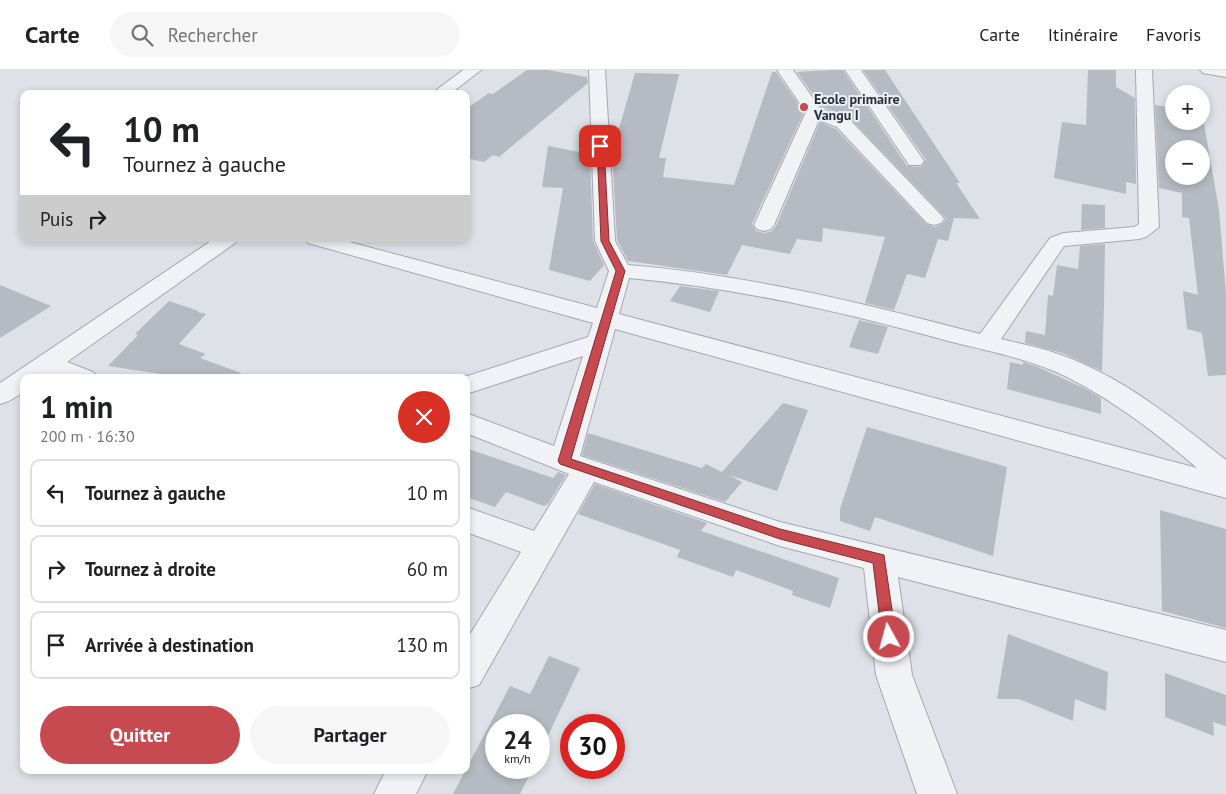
<!DOCTYPE html>
<html lang="fr">
<head>
<meta charset="utf-8">
<style>
  body { margin:0; font-family:"PT Sans",sans-serif; background:#f6f6f6; color:#202124; height:100vh; display:flex; flex-direction:column; font-size:19px; white-space:nowrap }
  * { box-sizing:border-box; margin:0 }
  p { font-size:16px; color:#757577 }
  .icon { flex:none; width:28px; height:28px; fill:none; stroke:currentColor; stroke-width:2; stroke-linecap:round; stroke-linejoin:round }
  .map { position:relative; flex:1; overflow:hidden }
  .side { position:absolute; left:20px; top:304px; width:450px; height:400px; display:flex; flex-direction:column; background:#fff; border-radius:10px; box-shadow:0 2px 8px #0003 }
  .side>* { flex:none }
  .hud { position:absolute; left:20px; top:20px; width:450px; height:152px; border-radius:10px; box-shadow:0 2px 8px #0003; background:#fff; color:#202124; overflow:hidden }
  .fabs { position:absolute; left:1165px; top:15px; display:grid; gap:10px }
  .fabs a { display:grid; place-items:center; width:45px; height:45px; border-radius:50%; background:#fff; box-shadow:0 2px 8px #0003; font-size:25px }
  .speed { position:absolute; left:485px; top:644px; display:flex; gap:10px; font-size:25px; font-weight:700; text-align:center }
  .speed>* { display:grid; place-content:center; width:65px; height:65px; border-radius:50%; background:#fff; box-shadow:0 2px 8px #0003; line-height:1 }
  .speed small { font-size:12px; font-weight:400 }
  .speed .limit { border:8px solid #d22; background:#fff; color:#111 }
  .pin { position:absolute; display:grid; place-items:center; width:42px; height:42px; color:#fff; margin:-21px; border-radius:10px; box-shadow:0 2px 8px #0006 }
  .me { position:absolute; width:55px; margin:-28px; rotate:353deg; stroke-linejoin:round; filter:drop-shadow(0 0 4px #0008) }
  .turn { display:flex; align-items:center; gap:18px; height:105px; padding:0 20px; font-size:22px }
  .turn .icon { width:65px; height:65px; stroke-width:2.5 }
  .turn b { display:block; font-size:35px; line-height:42px }
  .then { display:flex; align-items:center; height:48px; padding:0 20px; background:#0003; gap:10px; font-size:19px }
  .round { display:grid; place-items:center; flex:none; width:52px; height:52px; border-radius:26px; background:#f6f6f6 }
  .head { display:flex; align-items:center; justify-content:space-between; height:85px; padding:0 20px }
  h1 { font-size:30px; font-weight:800; line-height:38px }
  .action { display:flex; gap:10px; margin-top:auto; padding:10px 20px }
  .action a { flex:1; height:58px; border-radius:30px; background:#c64a50; color:#fff; font-size:20px; font-weight:800; line-height:58px; text-align:center }
  .action a+a { background:#f6f6f6; color:#202124 }
  ul { padding:0; list-style:none }
  li { display:flex; align-items:center; gap:15px; height:68px; margin:0 10px 8px; padding:0 10px; border:2px solid #e0e0e0; border-radius:10px }
  li div { flex:1 }
  li b { display:block; font-size:19px }
  li em { font-style:normal }
  header { display:flex; align-items:center; gap:30px; box-sizing:border-box; height:70px; padding:0 25px; background:#fff; border-bottom:1px solid #e0e0e0 }
  header strong { font-size:24px }
  nav { display:flex; gap:28px; margin-inline-start:auto; font-size:18px }
  .search { width:350px; height:45px; background:#f6f6f6; display:flex; align-items:center; gap:12px; box-sizing:border-box; padding:0 18px; border-radius:28px; color:#757577; font-size:19px }
  .map>svg:first-child { display:block }
  .building { fill:#b6bac3; fill-rule:evenodd }
  .lines { fill:none; stroke-linecap:round; stroke-linejoin:round }
  .minor-casing { stroke:#a4a8b1; stroke-width:2 }
  .minor { fill:#f1f2f5; fill-rule:evenodd }
  .route { fill:#c64a50; stroke:#813034 }
  .poi-dot { fill:#c64a50; stroke:#eef0f5; stroke-width:2 }
  .labels { text-anchor:middle; stroke-width:4; stroke-linejoin:round; paint-order:stroke }
  .far-poi-label { font-size:14px; font-weight:bold; fill:#282e3d; stroke:#eef0f5; text-anchor:start }
</style>
</head>
<body>
<header>
<strong>Carte</strong>
<div class="search"><svg class="icon" aria-label="search" viewBox="0 0 24 24"><circle cx="10" cy="10" r="6"/><path d="M15 15l6 6"/></svg>Rechercher</div>
<nav><a>Carte</a><a>Itinéraire</a><a>Favoris</a></nav>
</header>
<div class="map">
<svg width="1226" height="724" viewBox="0 0 1226 724">
  <rect width="100%" height="100%" fill="#dee1e7"/>
  <g class="building">
    <path d="M527,0H548L587,7L588,13L499,87L493,85L484,92L466,88V39L489,23L493,24Z"/>
    <path d="M832,0H843L907,96L921,97L926,90L863,0H885L960,113H956L980,149L954,148L948,171L938,169L925,208L907,204L894,240L865,233L885,167L823,158L822,172L797,169L790,184L742,175L727,205L628,191L617,170L612,83L635,3L679,4L659,88H666L663,107L734,115L772,2H776L804,42L752,154L756,161L765,163L772,161L776,156L820,52L836,59L926,154L935,157L942,154L946,149L942,144L850,48L821,36L797,2Z"/>
    <path d="M1088,0H1116V17L1135,28L1136,114L1126,112V124L1054,108L1062,52L1086,55Z"/>
    <path d="M1155,35L1174,38V51H1201L1202,42L1219,140L1226,224V305L1208,306L1202,263L1187,259L1183,221L1198,225L1189,148L1182,147V123L1159,118ZM1174,79H1201V106H1174Z"/>
    <path d="M548,76L590,84L593,171L604,195L590,211L549,200L563,118L542,117Z"/>
    <path d="M1082,134L1105,135V158L1081,160Z"/>
    <path d="M1105,174L1104,234L1102,301L1062,283L1025,273L1026,261L1045,265L1048,225L1053,226L1057,195L1078,199L1080,176Z"/>
    <path d="M0,215L51,236L0,268Z"/>
    <path d="M680,216L710,220L719,221L710,242L670,231Z"/>
    <path d="M169,231L199,241L197,242L206,244L179,274L206,284L200,288L241,303L240,308H188L108,296L138,265L135,264Z"/>
    <path d="M859,250L888,257L878,284L849,277Z"/>
    <path d="M1010,292L1023,295V292L1038,297L1084,318L1101,328V344L1007,319Z"/>
    <path d="M783,333L808,340L777,421L729,405L742,412L725,432L582,385L588,363L702,398L706,394L722,402Z"/>
    <path d="M867,357L1007,397L993,486L875,447L870,461L840,451V439Z"/>
    <path d="M466,378L553,408L558,402L566,405L548,434L544,436L506,422L495,437L466,427Z"/>
    <path d="M595,414L707,453L701,461L839,508L830,538L792,525L793,521L736,500L733,507L677,487L680,480L578,444Z"/>
    <path d="M1160,440L1226,459V558L1162,541Z"/>
    <path d="M1008,564L1108,602L1106,641L1075,629L1073,651L1019,629H997Z"/>
    <path d="M549,586L580,598L539,685V655H496V698H533L520,724H453L510,616L530,624Z"/>
    <path d="M1165,603L1226,625V656L1213,652L1214,666L1165,647Z"/>
  </g>
  <g class="lines">
    <defs>
      <g id="minor">
        <path d="M463,0H481L450,24H431Z"/>
        <path d="M589,0H605L615,171L628,195C748,205 864,233 980,264L1050,168L1064,163L1134,157L1139,154L1136,0H1152L1159,157L1146,167L1139,169L1064,176L1001,269C1021,274 1042,278 1061,285C1123,307 1175,350 1226,390V428L615,259L580,386L780,452L1226,560V592L898,507L912,605L957,724H917L876,605L864,498L780,476L594,412L479,615L466,619V571L521,482L466,462V437L534,461L569,404L466,363V343L554,376L583,286L466,324V308H461L588,267L593,253L308,173L305,169H338L597,238L609,201L595,171ZM629,208C738,218 843,242 948,271C988,281 1030,289 1067,307C1115,331 1157,364 1197,398L619,244Z"/>
        <path d="M777,0H793L820,38L849,49L941,145L944,149L941,153L934,155L927,153L837,57L819,50L774,155L771,159L764,161L757,159L754,155L806,42Z"/>
        <path d="M845,0H861L924,91L921,95H909Z"/>
        <path d="M1200,0H1226V7L1203,3Z"/>
        <path d="M214,169H238L235,173L67,292L93,302L97,308H58L50,304L45,308H24V322L9,331L0,334V313Z"/>
        <path d="M386,700H428L416,724H374Z"/>
      </g>
    </defs>
    <use href="#minor" class="minor-casing"/>
    <use href="#minor" class="minor"/>
  </g>
  <path class="route" d="M600,74L604,76L609,171L625,201L571,389L780,459L884,485L896,567L894,571L889,573L884,571L882,567L873,493L780,469L560,394L558,391L616,201L601,171L597,76Z"/>
  <circle class="poi-dot" cx="804" cy="37" r="5"/>
  <g class="labels">
    <g class="far-poi-label">
      <text x="814" y="34">Ecole primaire<tspan x="814" dy="16">Vangu I</tspan></text>
    </g>
  </g>
</svg>
<div class="fabs">
<a>+</a>
<a>−</a>
</div>
<div class="speed"><div>24<small>km/h</small></div><div class="limit">30</div></div>
<div class="pin" style="left:600px;top:76px;background:#d93025"><svg class="icon" aria-label="arrive" viewBox="0 0 24 24"><path d="M6 21V4h12l-3 4 3 4H6"/></svg></div>
<svg class="me" style="left:889px;top:567px" viewBox="-20 -20 40 40"><circle r="17" fill="#c64a50" stroke="#fff" stroke-width="3"/><path d="M0-11L8 9 0 5-8 9z" fill="#fff"/></svg>
<div class="hud">
<div class="turn"><svg class="icon" aria-label="left" viewBox="0 0 24 24"><path d="M17 20v-9H6M10 6l-5 5 5 5"/></svg><div><b>10 m</b>Tournez à gauche</div></div>
<div class="then">Puis<svg class="icon" aria-label="right" viewBox="0 0 24 24"><path d="M7 20v-9h11M14 6l5 5-5 5"/></svg></div>
</div>
<section class="side">
<div class="head"><div><h1>1 min</h1><p>200 m · 16:30</p></div><a class="round" style="background:#d93025;color:#fff"><svg class="icon" aria-label="close" viewBox="0 0 24 24"><path d="M6 6l12 12M18 6L6 18"/></svg></a></div>
<ul>
<li><svg class="icon" aria-label="left" viewBox="0 0 24 24"><path d="M17 20v-9H6M10 6l-5 5 5 5"/></svg><div><b>Tournez à gauche</b></div><em>10 m</em></li>
<li><svg class="icon" aria-label="right" viewBox="0 0 24 24"><path d="M7 20v-9h11M14 6l5 5-5 5"/></svg><div><b>Tournez à droite</b></div><em>60 m</em></li>
<li><svg class="icon" aria-label="arrive" viewBox="0 0 24 24"><path d="M6 21V4h12l-3 4 3 4H6"/></svg><div><b>Arrivée à destination</b></div><em>130 m</em></li>
</ul>
<div class="action"><a>Quitter</a><a>Partager</a></div>
</section>
</div>
</body>
</html>
